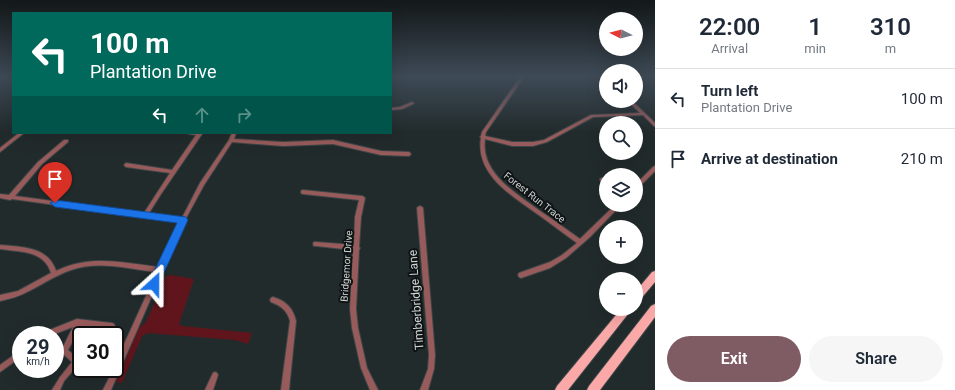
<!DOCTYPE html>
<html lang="en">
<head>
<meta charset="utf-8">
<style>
  body { margin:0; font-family:Roboto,sans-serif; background:#f6f6f7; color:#1f2937; height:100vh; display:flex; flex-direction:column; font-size:15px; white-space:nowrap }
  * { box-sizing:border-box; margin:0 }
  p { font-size:13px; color:#747a83 }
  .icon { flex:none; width:22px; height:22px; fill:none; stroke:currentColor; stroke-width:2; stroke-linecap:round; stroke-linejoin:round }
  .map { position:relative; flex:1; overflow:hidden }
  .side { display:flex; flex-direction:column; background:#fff; width:300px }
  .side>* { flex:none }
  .top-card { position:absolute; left:12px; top:12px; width:380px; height:122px; border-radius:0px; box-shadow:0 4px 16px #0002; background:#00695c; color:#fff; overflow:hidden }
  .needle { width:26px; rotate:276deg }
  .buttons { position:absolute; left:599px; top:12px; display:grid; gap:8px }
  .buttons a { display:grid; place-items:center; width:44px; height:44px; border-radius:50%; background:#fff; box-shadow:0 4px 16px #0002; font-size:20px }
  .speed { position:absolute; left:12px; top:326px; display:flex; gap:8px; font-size:20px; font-weight:700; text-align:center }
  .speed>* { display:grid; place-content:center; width:52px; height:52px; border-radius:50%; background:#fff; box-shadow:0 4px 16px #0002; line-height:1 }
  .speed small { font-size:10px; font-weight:400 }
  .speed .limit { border:2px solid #111; border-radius:6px; background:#fff; color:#111 }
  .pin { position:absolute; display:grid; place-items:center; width:34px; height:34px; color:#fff; margin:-41px -17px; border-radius:50% 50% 50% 0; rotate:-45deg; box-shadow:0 0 4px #0007 }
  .pin .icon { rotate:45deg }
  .me { position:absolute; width:44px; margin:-22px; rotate:24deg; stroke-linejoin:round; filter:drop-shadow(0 0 3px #0008) }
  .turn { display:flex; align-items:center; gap:14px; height:84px; padding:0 12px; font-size:18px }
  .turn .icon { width:52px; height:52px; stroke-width:2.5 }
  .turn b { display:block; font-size:28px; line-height:34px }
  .lanes { display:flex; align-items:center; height:38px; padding:0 12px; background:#0003; justify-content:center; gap:20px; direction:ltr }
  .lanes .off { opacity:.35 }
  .eta { display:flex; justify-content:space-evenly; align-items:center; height:68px; text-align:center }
  .eta b { font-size:24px; font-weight:600; line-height:28px }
  .cta { display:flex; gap:8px; margin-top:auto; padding:8px 12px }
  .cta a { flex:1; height:46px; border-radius:24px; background:#7f5c64; color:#fff; font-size:16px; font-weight:600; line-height:46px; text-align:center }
  .cta a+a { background:#f6f6f7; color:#1f2937 }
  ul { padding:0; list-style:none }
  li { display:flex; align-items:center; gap:12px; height:60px; padding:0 12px; border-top:1px solid #e0e1e3 }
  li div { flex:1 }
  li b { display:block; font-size:15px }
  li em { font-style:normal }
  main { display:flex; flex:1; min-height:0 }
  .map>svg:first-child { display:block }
  .green { fill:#60151c }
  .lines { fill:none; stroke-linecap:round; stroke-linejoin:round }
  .stream { stroke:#285356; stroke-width:1 }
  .minor-casing { stroke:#3e4647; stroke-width:2 }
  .trunk-casing { stroke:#3e4647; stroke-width:2 }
  .minor { fill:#985b5b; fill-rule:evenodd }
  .trunk { fill:#faa9a8; fill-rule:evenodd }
  .route { fill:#1a73e8; stroke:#114b97 }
  .labels { text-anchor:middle; stroke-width:4; stroke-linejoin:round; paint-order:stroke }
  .street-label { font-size:10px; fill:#cfd5d5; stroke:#0f1313 }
  .near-street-label { font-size:12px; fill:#cfd5d5; stroke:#0f1313 }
</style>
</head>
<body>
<main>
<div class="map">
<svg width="655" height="390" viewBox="0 0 655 390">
  <rect width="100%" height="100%" fill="#222b2c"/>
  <path class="green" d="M171,275L194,279L179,324L182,326L252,333L248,344L235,340L148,333L142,336L122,383L116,382L139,328L146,322L166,276Z"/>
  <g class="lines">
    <path class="stream" d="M0,79L2,77"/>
    <defs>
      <g id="minor">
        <path d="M520,77H524L486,132L485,136L512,142H533L544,140L591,115L640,113L628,101H632L655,123V126H654L643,115L593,117L547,142L533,146H512L485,139C480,173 517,194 540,211C554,220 567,230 580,239L615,205H621L590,237L566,258L550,268L521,278L519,277L518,275L519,273L550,262L562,255L577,243C563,233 550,223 536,213C512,196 475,174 481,138L480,137L481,136L482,132Z"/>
        <path d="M604,77H606V79H605Z"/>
        <path d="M412,102L414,103L413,104L402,109L391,110V108L400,107Z"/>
        <path d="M19,133H24L0,152V148Z"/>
        <path d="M187,133H202V134L161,194L149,213L182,218L200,183L229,140L232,133H236L234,139L283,142L333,140L381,151L409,152L411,154L409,156L381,155L333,144L283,146L232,142L204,185L185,220L111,390H103L111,374L96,371L95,369H115V364L157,272C129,269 98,260 71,270C56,275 43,284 29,291C20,296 10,299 0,301V295L18,291L51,273C44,250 20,252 0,249V245C21,247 48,246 56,271C90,254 123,263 159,267L180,222L12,199L10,200L0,198V194L9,195L38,162L64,140H68V142L42,164L15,196L144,213L170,173L126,167L124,165L126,163L172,170L196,135L189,134Z"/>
        <path d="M655,166V171L638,188L636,189V184L653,167Z"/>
        <path d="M602,178L606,180V185L600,180V179Z"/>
        <path d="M303,190L362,196L364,197L365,198L361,217L359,247L360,248L359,250L356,309L358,328L367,368L378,390H370L361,368L352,328L350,309L353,250L316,246H314L313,244L314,242H316L354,245L355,217L359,200L303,194L301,193V191Z"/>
        <path d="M420,206L422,207L423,208L435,355L434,369L428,390H420L428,369L429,355L417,208L418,207Z"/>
        <path d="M273,297C286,301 293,308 296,321L289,390H281L290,321C287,310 281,306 271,302L270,300L271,298Z"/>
        <path d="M77,319L112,323L114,324L115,326L114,328L112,329L81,326L68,350L81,361V368L77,366L64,381L60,390H52L60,377L72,362L62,353L55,350V344L63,347L73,327L52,335H44L47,331Z"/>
        <path d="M21,350V357L0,372V365Z"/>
        <path d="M215,372L217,373L218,375L213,390H205L213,373Z"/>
      </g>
      <g id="trunk">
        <path d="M655,271V282L639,301L636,303V291L652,272Z"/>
        <path d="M655,304V317L600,390H587L589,386L651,306Z"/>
        <path d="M621,309H632L568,390H555L557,386Z"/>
      </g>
    </defs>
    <use href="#minor" class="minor-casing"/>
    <use href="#trunk" class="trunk-casing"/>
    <use href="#minor" class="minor"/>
    <use href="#trunk" class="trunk"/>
  </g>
  <linearGradient id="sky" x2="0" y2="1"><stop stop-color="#131818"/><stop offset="0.58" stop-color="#3e4a56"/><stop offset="1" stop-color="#3e4a56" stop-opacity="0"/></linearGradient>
  <rect width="655" height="132" fill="url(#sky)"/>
  <path class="route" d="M55,200L186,217L188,220L157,288L154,289L150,288L148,284L177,223L55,207L50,203Z"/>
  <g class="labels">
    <g class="street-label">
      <text transform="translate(535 197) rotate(38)" y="4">Forest Run Trace</text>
      <text transform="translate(346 266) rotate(-86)" y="4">Bridgemor Drive</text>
    </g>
    <g class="near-street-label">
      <text transform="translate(416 300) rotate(-94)" y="4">Timberbridge Lane</text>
    </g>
  </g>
</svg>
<div class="buttons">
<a><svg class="needle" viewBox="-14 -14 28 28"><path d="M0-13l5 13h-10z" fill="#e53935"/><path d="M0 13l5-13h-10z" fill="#747a83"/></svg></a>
<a><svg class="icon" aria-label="sound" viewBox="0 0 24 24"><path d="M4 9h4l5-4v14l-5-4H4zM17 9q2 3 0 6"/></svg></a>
<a><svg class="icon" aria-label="search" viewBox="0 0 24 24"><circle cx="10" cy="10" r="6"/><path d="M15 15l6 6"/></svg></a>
<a><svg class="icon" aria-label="layers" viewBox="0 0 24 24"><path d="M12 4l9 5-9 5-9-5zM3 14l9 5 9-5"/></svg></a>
<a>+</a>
<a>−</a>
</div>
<div class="speed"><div>29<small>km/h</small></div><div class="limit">30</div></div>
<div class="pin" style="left:55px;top:203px;background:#d93025"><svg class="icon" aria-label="arrive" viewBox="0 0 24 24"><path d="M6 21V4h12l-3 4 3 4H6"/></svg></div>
<svg class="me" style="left:154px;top:284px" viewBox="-20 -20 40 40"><path d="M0-17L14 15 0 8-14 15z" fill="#1a73e8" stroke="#fff" stroke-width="4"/></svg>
<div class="top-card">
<div class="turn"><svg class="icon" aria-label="left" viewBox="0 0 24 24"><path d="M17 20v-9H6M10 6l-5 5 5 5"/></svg><div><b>100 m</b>Plantation Drive</div></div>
<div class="lanes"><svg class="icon" aria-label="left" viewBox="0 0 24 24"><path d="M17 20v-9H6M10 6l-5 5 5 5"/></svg><svg class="icon off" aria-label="ahead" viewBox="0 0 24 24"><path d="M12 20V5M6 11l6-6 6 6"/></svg><svg class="icon off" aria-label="right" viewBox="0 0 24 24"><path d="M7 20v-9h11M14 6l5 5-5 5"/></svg></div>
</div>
</div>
<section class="side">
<div class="eta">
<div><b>22:00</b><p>Arrival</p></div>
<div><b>1</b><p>min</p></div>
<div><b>310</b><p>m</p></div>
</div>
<ul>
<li><svg class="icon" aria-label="left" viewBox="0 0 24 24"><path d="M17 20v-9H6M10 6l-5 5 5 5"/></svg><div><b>Turn left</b><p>Plantation Drive</p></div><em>100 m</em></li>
<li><svg class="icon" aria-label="arrive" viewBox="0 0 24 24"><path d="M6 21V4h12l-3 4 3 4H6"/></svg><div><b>Arrive at destination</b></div><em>210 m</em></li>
</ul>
<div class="cta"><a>Exit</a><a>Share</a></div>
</section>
</main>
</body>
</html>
